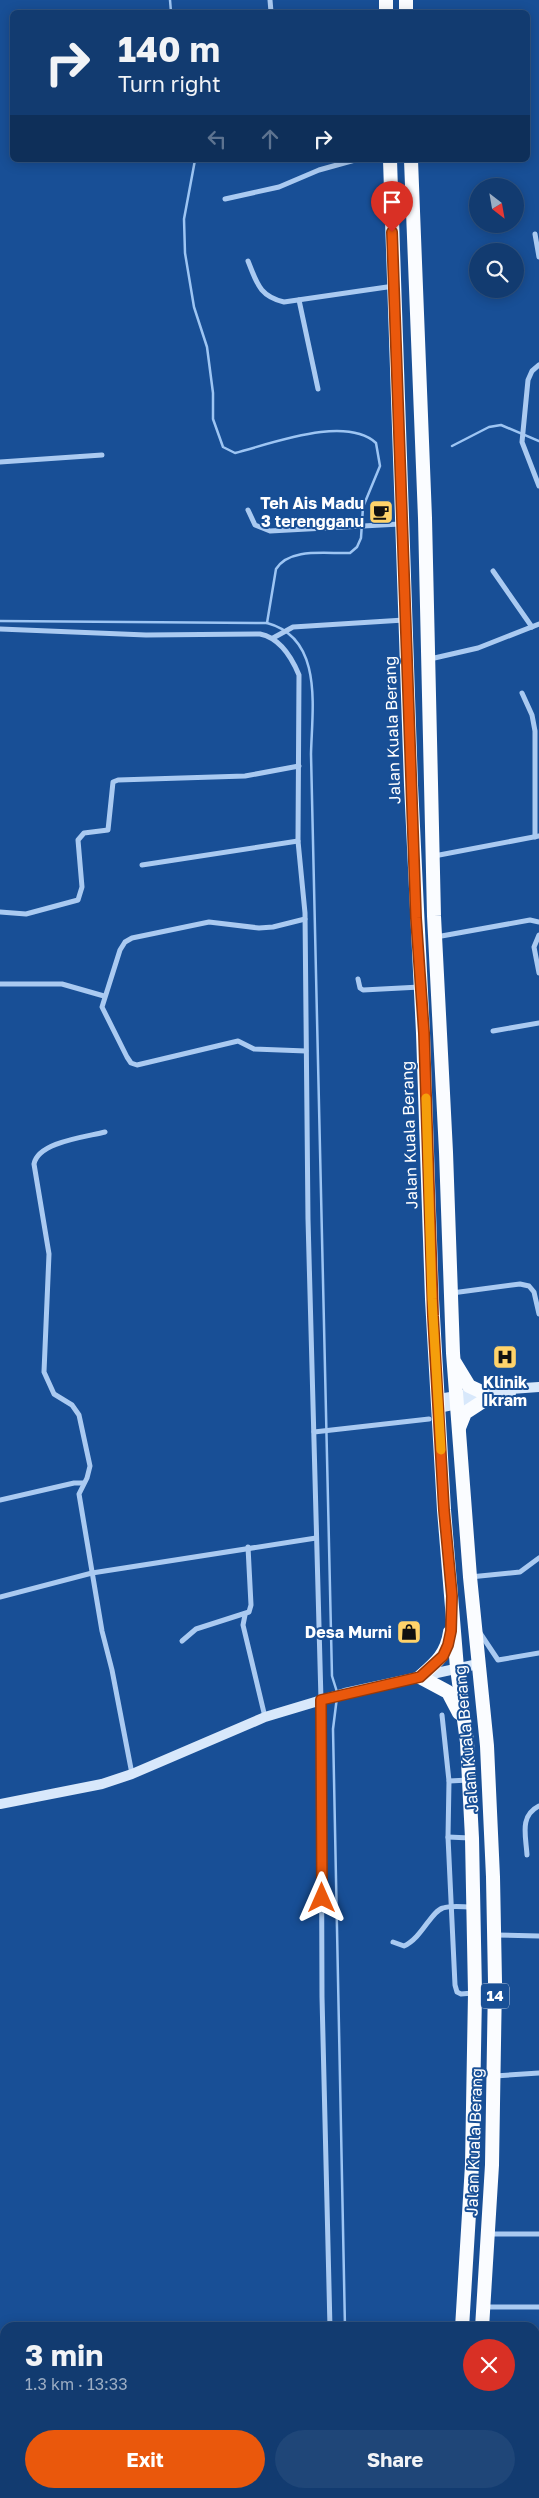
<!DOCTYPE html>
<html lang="en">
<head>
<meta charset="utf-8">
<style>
  body { margin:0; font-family:"Golos Text",sans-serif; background:#1f4678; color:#f1f3f6; height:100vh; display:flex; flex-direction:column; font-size:19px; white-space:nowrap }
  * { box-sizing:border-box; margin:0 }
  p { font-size:16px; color:#9cadc3 }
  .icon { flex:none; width:28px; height:28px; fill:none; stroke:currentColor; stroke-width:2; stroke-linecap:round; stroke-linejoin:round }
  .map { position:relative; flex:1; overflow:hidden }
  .panel { position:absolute; left:0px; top:2322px; width:540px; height:176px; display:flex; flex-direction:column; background:#123b70; border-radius:15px 15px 0 0; box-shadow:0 2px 12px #0003,0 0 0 1px #315583 }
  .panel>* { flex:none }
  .banner { position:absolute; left:10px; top:10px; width:520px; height:152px; border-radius:8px; box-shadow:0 2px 12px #0003,0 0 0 1px #315583; background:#123b70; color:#f1f3f6; overflow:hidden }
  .needle { width:32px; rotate:149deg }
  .buttons { position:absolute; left:469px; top:178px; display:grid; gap:10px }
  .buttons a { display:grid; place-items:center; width:55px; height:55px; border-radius:50%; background:#123b70; box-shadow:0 2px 12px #0003,0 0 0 1px #315583; font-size:25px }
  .pin { position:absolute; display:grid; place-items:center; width:42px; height:42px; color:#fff; margin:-51px -21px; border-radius:50% 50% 50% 0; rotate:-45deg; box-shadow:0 0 5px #0007 }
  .pin .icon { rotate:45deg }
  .me { position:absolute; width:55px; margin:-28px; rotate:0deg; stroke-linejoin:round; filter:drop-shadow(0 0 4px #0008) }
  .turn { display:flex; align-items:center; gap:18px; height:105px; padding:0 25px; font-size:22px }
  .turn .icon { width:65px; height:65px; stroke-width:2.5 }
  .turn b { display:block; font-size:35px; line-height:42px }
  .lanes { display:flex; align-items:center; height:48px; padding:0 25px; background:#0003; justify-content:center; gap:25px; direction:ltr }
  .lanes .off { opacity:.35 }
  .round { display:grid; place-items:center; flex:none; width:52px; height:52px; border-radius:26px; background:#1f4678 }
  .summary { display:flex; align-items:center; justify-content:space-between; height:85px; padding:0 25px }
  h1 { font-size:30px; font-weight:700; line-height:38px }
  .cta { display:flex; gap:10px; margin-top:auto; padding:10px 25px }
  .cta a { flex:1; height:58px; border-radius:30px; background:#ea580c; color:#fff; font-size:20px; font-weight:700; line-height:58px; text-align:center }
  .cta a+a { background:#1f4678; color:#f1f3f6 }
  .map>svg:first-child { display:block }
  .water { fill:#385f93; stroke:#9dc5f3 }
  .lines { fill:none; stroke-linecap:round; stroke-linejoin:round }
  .stream { stroke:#9dc5f3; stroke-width:2.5 }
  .minor { stroke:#aacaf1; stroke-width:5 }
  .secondary { stroke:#d8e8fb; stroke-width:10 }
  .trunk { stroke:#fafcff; stroke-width:14 }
  .route-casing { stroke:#983908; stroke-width:12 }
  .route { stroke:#ea580c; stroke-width:9 }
  .slow { stroke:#f59e0b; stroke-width:9 }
  .labels { text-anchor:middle; stroke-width:4; stroke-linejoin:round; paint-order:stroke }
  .shield { fill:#184f96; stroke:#bacae0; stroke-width:1 }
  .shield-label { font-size:15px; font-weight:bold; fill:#fff }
  .poi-label { font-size:16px; font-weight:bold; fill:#fff; stroke:#184f96; text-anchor:end }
  .street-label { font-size:16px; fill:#fff; stroke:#184f96 }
</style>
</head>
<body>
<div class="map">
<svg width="539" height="2498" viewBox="0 0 539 2498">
  <rect width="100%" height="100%" fill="#184f96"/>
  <path class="water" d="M0,2417L5,2418V2465L0,2470Z"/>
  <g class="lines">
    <g class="stream">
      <path d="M170,0L171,12"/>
      <path d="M195,160L184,219L185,253L194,307L207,347L213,393V419L223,447L235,453C271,444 345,415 376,443L380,466L363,507L361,538L357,547L350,553C327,554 290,547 276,569L267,623"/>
      <path d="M452,446L489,427L501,425L539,441"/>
      <path d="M0,621L267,623C324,638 312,709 311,754L332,1676L337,1692"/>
      <path d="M337,1697L333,1729L345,2328"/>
      <path d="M349,2494V2498"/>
    </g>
    <g class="minor">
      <path d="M270,0L271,12"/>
      <path d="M225,199L279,187L319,170L355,160"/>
      <path d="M535,234L539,257"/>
      <path d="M248,261C257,283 259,296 284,302L394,286"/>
      <path d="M299,300L318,389"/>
      <path d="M539,365L532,371L528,380L522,442L539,486"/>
      <path d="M0,462L102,455"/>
      <path d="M248,510L255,525L270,531L400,524"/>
      <path d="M493,571L532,627"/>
      <path d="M0,629L146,635L260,634C280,638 292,658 299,675L298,841L305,913L308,1219L321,1700L322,1997L330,2328"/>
      <path d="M273,638L293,627L404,620"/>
      <path d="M430,659L478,648L539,624"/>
      <path d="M522,693L532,715L535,731V837"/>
      <path d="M434,856L539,836"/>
      <path d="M142,865L298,841"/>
      <path d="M0,912L26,914L78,900L82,887L78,840L84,833L108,830L113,782L118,780L245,776L299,766"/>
      <path d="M305,919L273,927L259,928L209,922L132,938L125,942L120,950L102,1007L127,1057L131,1063L137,1065L238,1041L254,1049L306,1051"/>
      <path d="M539,935L534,947L539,973"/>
      <path d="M436,937L530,920L539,922"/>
      <path d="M358,979L360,988L363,990L420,987"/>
      <path d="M0,984H62L104,996"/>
      <path d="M493,1031L539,1023"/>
      <path d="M105,1132C86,1137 38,1142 34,1164L49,1254L44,1372L54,1394L72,1405L79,1415L90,1466L87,1478L79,1494L102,1631L112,1670L132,1774"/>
      <path d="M452,1293L520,1284L529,1286L534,1292L539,1314"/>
      <path d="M314,1432L429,1419"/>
      <path d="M0,1500L74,1483H83"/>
      <path d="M470,1577L520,1572L539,1558"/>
      <path d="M0,1597L92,1573L316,1538"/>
      <path d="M245,1615L243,1625L265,1717"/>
      <path d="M480,1633L498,1660L539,1653"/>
      <path d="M182,1641L196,1629L249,1612L251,1605L248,1547"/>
      <path d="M442,1715L449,1781L448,1837L455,1985L457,1992L461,1994L473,1993"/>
      <path d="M449,1781L469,1780"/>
      <path d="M448,1837L470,1838"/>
      <path d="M527,1855C526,1836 519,1816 539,1806"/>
      <path d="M495,1935L539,1936"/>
      <path d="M393,1942L404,1946C422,1938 431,1911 443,1908C452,1905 463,1907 471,1907"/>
      <path d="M495,2076L539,2073"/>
      <path d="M490,2234H539"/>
      <path d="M485,2307H539"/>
      <path d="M335,2494V2498"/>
    </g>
    <g class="secondary">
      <path d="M438,1399L495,1390L539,1387"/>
      <path d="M438,1408L511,1393"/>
      <path d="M0,1804L102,1784L132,1774L265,1717L345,1693L478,1664"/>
    </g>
    <g class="trunk">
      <path d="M386,0V12"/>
      <path d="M406,0V12"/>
      <path d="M390,160L411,785L423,1033L432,1299L444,1510L457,1668L467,1742L472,1838L475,1993L472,2165L462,2328"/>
      <path d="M411,160L425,518L434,916L446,1152L453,1353L470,1577L487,1746L493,1877L495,1982L492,2165L482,2328"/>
      <path d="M455,1363L469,1386L482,1392"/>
      <path d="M459,1428L465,1413L485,1400"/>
      <path d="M450,1632C447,1654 436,1663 420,1677L448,1692L459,1713"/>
      <path d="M455,2498V2494"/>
      <path d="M475,2498V2494"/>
    </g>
  </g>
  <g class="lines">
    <defs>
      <path id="route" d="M322,1898L321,1700L420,1677L443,1656L448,1645L451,1631L452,1596L444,1510L433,1316L424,1033L416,918L392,232"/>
    </defs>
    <use href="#route" class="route-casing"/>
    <use href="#route" class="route"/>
    <path class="slow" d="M426,1098L432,1299L441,1450"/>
  </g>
  <defs>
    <symbol id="cafe-square" viewBox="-11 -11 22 22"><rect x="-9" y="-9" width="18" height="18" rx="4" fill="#ffd36a" stroke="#184f96"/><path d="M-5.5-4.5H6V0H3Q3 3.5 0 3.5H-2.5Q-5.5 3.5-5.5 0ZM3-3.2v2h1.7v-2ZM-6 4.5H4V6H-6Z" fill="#111"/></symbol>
    <symbol id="hospital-square" viewBox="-11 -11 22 22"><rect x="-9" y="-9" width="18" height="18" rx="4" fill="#ffd36a" stroke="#184f96"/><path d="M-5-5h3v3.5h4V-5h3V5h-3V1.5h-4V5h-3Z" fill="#111"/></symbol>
    <symbol id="shop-square" viewBox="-11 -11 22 22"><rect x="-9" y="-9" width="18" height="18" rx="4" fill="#ffd36a" stroke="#184f96"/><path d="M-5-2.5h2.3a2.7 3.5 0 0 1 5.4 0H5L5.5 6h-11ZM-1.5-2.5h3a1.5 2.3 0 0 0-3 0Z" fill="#111"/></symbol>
  </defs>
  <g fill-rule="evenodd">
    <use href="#cafe-square" x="367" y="498" width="28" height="28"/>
    <use href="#hospital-square" x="491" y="1343" width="28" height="28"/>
    <use href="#shop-square" x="395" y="1618" width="28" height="28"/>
  </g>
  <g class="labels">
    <rect class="shield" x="481" y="1983.5" width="28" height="25" rx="4"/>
    <g class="shield-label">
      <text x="495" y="2001">14</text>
    </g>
    <g class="poi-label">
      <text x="364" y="509">Teh Ais Madu<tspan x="364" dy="18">3 terengganu</tspan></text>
      <text x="505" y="1388" text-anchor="middle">Klinik<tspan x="505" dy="18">Ikram</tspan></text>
      <text x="392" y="1638">Desa Murni</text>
    </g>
    <g class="street-label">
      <text transform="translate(392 730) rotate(-92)" y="6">Jalan Kuala Berang</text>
      <text transform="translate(409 1135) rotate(-92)" y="6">Jalan Kuala Berang</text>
      <text transform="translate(466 1739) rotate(-95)" y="6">Jalan Kuala Berang</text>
      <text transform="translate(474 2142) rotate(-88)" y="6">Jalan Kuala Berang</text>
    </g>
  </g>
</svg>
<div class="buttons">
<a><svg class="needle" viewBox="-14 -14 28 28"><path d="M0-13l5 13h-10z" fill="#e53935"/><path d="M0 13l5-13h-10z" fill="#9cadc3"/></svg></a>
<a><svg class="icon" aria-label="search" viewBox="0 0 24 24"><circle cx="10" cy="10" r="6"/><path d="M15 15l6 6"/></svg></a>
</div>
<div class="pin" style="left:392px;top:232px;background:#d93025"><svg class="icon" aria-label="arrive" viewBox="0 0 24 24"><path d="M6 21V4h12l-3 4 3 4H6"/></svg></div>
<svg class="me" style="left:322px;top:1898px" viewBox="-20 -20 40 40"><path d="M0-17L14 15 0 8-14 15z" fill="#ea580c" stroke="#fff" stroke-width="4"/></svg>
<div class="banner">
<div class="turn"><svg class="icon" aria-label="right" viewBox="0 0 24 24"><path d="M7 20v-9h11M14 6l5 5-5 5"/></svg><div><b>140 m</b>Turn right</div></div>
<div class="lanes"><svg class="icon off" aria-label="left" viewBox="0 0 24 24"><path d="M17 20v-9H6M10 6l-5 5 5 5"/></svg><svg class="icon off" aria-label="ahead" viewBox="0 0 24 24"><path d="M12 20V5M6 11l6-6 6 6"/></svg><svg class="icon" aria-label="right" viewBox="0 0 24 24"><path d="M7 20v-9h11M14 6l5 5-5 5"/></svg></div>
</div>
<section class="panel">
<div class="summary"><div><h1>3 min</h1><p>1.3 km · 13:33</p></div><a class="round" style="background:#d93025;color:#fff"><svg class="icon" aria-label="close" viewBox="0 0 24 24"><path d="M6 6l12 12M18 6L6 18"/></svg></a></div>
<div class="cta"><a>Exit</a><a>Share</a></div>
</section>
</div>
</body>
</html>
